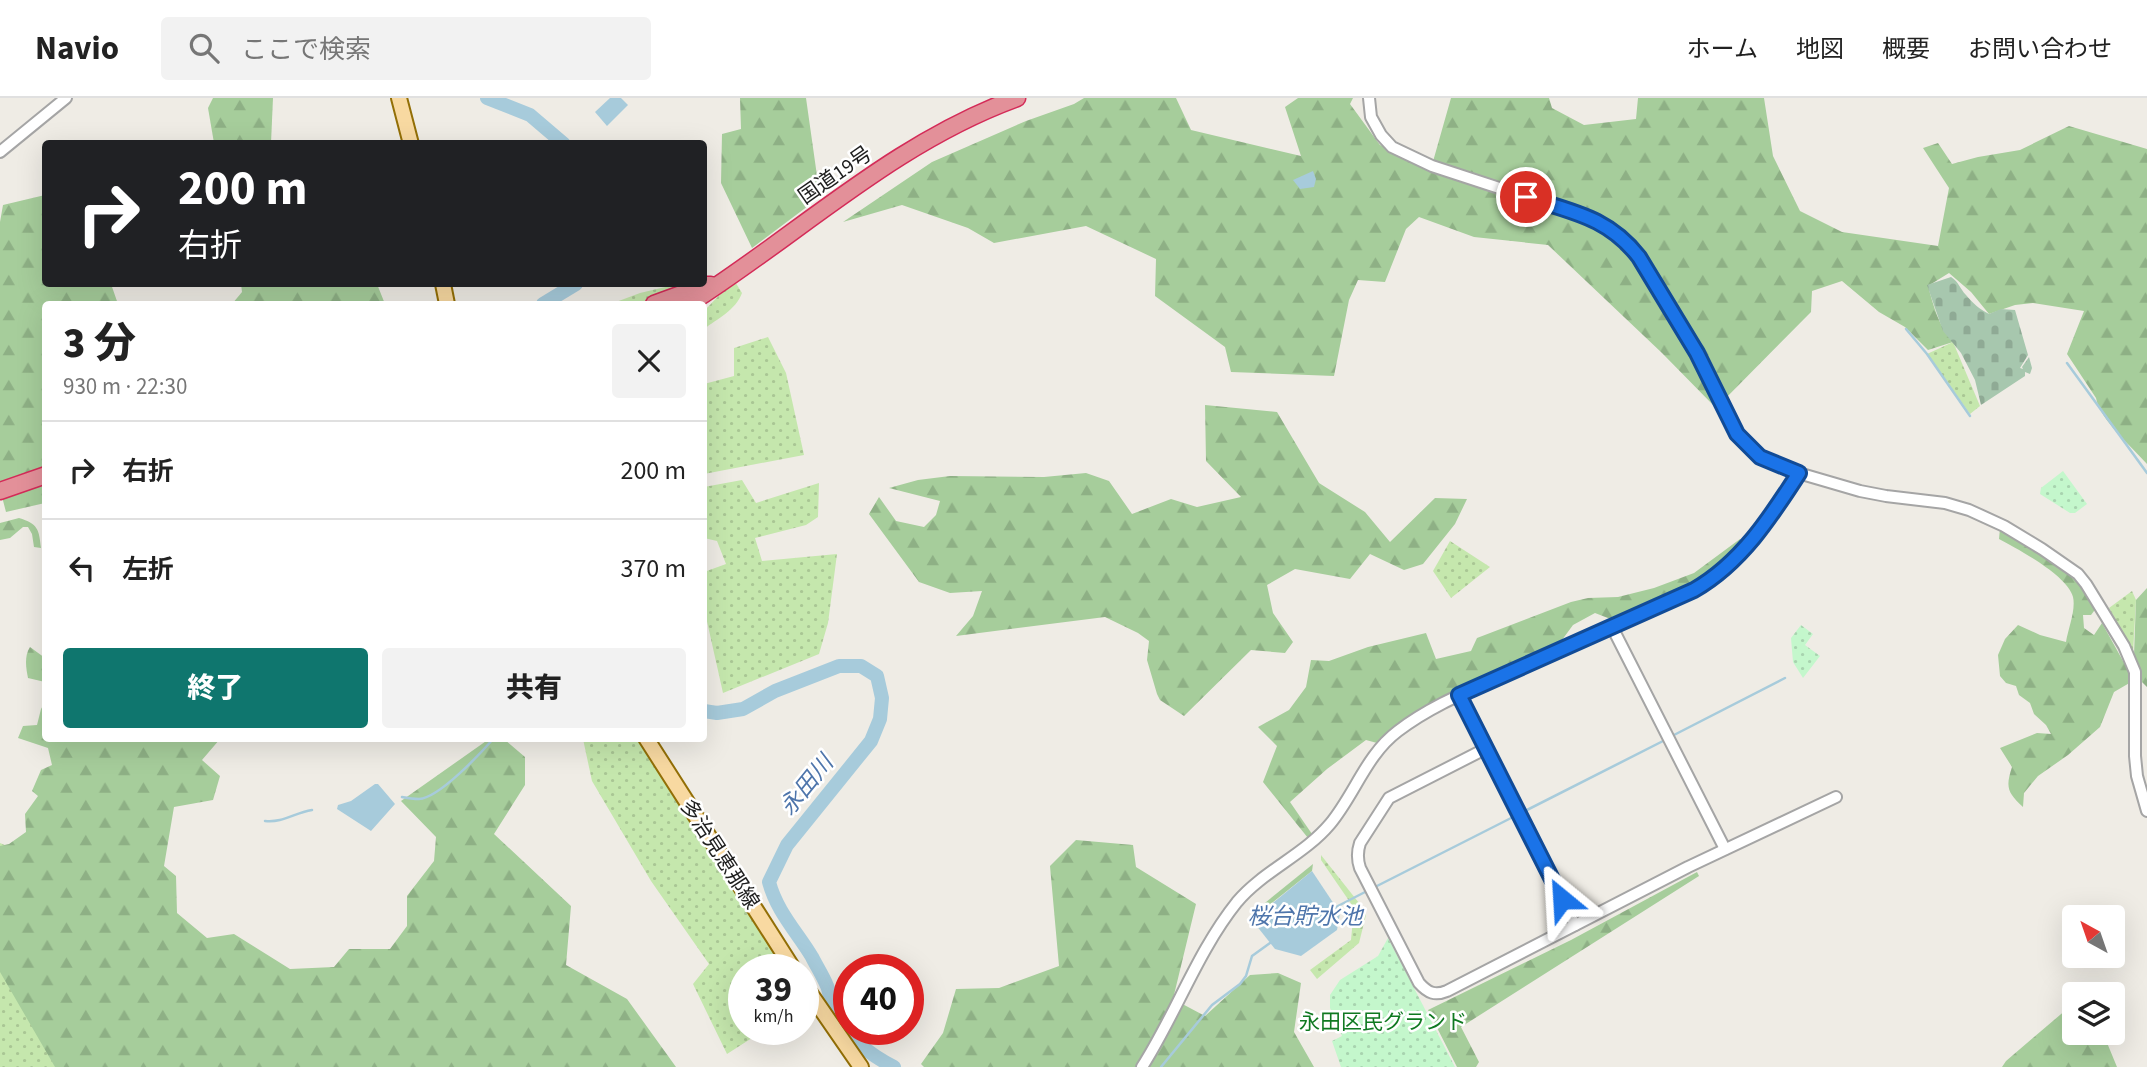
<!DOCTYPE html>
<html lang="ja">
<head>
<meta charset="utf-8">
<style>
  body { margin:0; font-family:"Source Sans 3","Noto Sans JP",sans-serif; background:#f2f2f2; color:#222; height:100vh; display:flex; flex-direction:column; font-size:26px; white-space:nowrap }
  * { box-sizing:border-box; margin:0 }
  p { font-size:23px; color:#767676 }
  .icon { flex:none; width:38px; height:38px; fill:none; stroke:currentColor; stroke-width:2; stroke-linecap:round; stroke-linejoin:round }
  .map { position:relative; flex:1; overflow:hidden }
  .drawer { position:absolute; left:42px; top:203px; width:665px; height:441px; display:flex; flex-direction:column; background:#fff; border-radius:7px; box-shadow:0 7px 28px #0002 }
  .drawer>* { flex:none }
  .banner { position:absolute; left:42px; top:42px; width:665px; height:147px; border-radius:7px; box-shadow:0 7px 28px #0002; background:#202124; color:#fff; overflow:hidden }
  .needle { width:46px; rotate:320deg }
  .buttons { position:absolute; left:2062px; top:807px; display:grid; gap:14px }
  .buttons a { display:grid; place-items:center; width:63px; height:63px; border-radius:7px; background:#fff; box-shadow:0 7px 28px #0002; font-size:35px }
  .speed { position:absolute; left:728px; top:856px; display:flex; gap:14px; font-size:35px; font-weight:700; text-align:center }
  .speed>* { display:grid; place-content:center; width:91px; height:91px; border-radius:50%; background:#fff; box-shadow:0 7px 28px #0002; line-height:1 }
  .speed small { font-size:18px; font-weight:400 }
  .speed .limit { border:10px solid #d22; background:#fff; color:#111 }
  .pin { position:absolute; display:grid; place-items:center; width:60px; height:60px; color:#fff; margin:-30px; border:4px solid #fff; border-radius:50%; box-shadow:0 2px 7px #0007 }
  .me { position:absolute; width:77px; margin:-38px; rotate:333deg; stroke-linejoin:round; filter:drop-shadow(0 0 5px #0008) }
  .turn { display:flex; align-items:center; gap:24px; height:147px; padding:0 21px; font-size:32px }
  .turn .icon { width:91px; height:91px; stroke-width:2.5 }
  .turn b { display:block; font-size:49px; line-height:60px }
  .round { display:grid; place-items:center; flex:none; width:74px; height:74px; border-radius:7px; background:#f2f2f2 }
  .summary { display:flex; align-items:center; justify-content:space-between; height:119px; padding:0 21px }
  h1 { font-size:42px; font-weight:800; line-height:52px }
  .cta { display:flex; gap:14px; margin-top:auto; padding:14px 21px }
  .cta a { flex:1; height:80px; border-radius:7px; background:#0f766e; color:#fff; font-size:28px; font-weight:800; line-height:80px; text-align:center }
  .cta a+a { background:#f2f2f2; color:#222 }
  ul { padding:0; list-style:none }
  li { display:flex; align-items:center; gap:21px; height:98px; padding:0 21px; border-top:2px solid #e0e0e0 }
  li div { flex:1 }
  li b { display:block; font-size:26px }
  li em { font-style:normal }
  header { display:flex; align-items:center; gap:42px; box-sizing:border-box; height:98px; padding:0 35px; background:#fff; border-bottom:2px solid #e0e0e0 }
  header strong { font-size:33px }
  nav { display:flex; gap:38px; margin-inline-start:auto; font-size:24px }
  .search { width:490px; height:63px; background:#f2f2f2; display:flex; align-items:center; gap:18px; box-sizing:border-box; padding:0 24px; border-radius:7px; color:#767676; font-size:26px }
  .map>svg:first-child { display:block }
  .grass { fill:url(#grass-dots) }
  .forest { fill:url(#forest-firs) }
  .cemetery { fill:url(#cemetery-stones) }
  .park { fill:url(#park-dots) }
  .water { fill:#a7cbdb }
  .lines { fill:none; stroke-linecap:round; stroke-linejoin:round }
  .stream { stroke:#a7cbdb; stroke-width:2.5 }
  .river { stroke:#a7cbdb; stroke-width:14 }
  .minor-casing { stroke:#a5a5a5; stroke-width:14 }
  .major-casing { stroke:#936f06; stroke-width:18 }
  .highway-casing { stroke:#d42b58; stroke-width:19 }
  .minor { stroke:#fff; stroke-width:10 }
  .major { stroke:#f8d9a1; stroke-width:14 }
  .highway { stroke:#e39099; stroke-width:16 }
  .route-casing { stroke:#114b97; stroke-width:18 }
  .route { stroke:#1a73e8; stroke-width:12 }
  .labels { text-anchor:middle; stroke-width:5; stroke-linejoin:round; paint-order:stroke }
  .street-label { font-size:21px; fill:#1e1e1e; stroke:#fff }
  .park-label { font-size:21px; fill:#107921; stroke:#fff }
  .water-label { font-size:23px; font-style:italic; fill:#4e75ab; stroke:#fff }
</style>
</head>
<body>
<header>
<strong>Navio</strong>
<div class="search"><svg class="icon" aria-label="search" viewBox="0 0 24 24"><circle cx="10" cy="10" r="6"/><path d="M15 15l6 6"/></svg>ここで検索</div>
<nav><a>ホーム</a><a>地図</a><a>概要</a><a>お問い合わせ</a></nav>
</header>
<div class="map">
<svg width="2147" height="969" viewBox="0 0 2147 969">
  <defs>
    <pattern id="grass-dots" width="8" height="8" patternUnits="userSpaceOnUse" patternTransform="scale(1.75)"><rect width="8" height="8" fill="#c5e7ad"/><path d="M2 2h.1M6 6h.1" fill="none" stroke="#a9c694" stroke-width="1.8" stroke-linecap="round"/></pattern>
    <pattern id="forest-firs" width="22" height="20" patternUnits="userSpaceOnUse" patternTransform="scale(1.75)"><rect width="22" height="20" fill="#a6cd9b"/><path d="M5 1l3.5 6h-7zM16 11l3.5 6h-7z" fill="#8eb085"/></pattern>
    <pattern id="cemetery-stones" width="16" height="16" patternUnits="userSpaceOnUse" patternTransform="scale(1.75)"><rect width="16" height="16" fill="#a7c7ae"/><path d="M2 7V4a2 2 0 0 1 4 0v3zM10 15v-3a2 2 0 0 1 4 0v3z" fill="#8faa95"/></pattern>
    <pattern id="park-dots" width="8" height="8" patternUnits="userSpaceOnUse" patternTransform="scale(1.75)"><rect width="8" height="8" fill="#c4f7cc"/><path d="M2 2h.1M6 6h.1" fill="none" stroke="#a8d3af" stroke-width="1.8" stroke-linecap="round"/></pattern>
  </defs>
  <rect width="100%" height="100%" fill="#efece5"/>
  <g class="grass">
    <path d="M734,182L742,195C736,212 717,221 704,231V213Z"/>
    <path d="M678,186H703L648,206H615L616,204L640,195Z"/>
    <path d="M768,239L786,275L804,357L704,376V286L734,278V250Z"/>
    <path d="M1953,244L1980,308L1970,316L1927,256Z"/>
    <path d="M742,382L756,405L819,385L818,419L806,427L755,440L762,463L837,456L828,525L819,556L723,595L704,510V474L726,466L717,443L704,440V389Z"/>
    <path d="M1450,443L1490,469L1451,500L1433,473Z"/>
    <path d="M2132,493L2136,502L2133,555L2109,510Z"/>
    <path d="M583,641H637L722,765L787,871L744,872V931H766L727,956L693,886L709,866L651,783L592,683Z"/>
    <path d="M0,745L7,748L92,969H0Z"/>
    <path d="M1321,757L1359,805L1366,817L1359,845L1317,881L1310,872L1351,842L1354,810L1321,762Z"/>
  </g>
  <g class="forest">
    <path d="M213,0H273L271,45H214L208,10Z"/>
    <path d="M740,0H806L820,99L752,150L721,85L722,36L741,31Z"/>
    <path d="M1084,0H1176L1191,32L1301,58L1285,9L1298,0H1353L1350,6L1380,47L1432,67L1451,0H1549L1552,10L1584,27L1636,21L1638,0H1764L1773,58L1800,113L1842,134L1938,148L1949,90L1923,50L1938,45L1952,66L1978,59L2020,52L2069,28L2147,51V366C2132,349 2100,322 2096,300L2067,256L2084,213L2033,205L2015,207L1989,216L1971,194L1949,175L1928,188C1934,209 1938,227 1953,244L1928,252L1905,229L1879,214L1842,183L1812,193L1811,214L1716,310L1662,255L1548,147L1474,139L1419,119L1406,131L1385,184L1358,182L1349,202L1334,278L1231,274L1225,249L1155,198L1156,161L1086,128L994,145L968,130L902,107L843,124L932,64L1026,23L1074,6Z"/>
    <path d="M45,97L46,186H111L118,206H46L45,405L6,414L0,391V124L3,107Z"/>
    <path d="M241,186H377L385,206H232L242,194Z"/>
    <path d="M1205,307L1277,314L1319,385L1365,414L1390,444L1435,400L1467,401L1455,426L1423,466L1404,472L1370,456L1350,481L1295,471L1267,487L1273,515L1293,544L1285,555L1251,552L1184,618L1160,602L1157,596L1147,562L1149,543L1138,535L1105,519L956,538L973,518L982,493L950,495L919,484L869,416L879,399L896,423L924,429L936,417L940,403L889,390L918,382L950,378L1044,379L1086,375L1109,383L1132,416L1171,401L1197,409L1241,399L1206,363Z"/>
    <path d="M19,420C38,426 39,431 41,450L34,449L32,436L28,429H23L10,440L0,442V425Z"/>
    <path d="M2000,430L2073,476L2097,509L2091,517H2083L2084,530L2094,537L2102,525L2123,563L2134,557L2136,502L2147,490V589L2138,580L2114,594L2100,629L2068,657L2038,678L2024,695L2023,709C2008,695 2005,690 2012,669L2000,650L2037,635L2051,636L2046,627L2034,616L2030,605L2019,597L2016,588L2006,585L2000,578L1998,557L2005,541L2018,527L2040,537L2066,544C2068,531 2076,512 2073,499C2068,478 2018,451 1999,441Z"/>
    <path d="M1740,441L1744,446L1703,480L1613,522L1595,515L1573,527L1562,542L1451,594L1409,620L1377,645L1366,642L1327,671L1290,704L1312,736L1308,740L1263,684L1277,648L1258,629L1289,612L1306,589L1311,562L1329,563L1368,549L1426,535L1436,561L1471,553L1477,540L1571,504L1588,500L1618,499L1654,490L1694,475Z"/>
    <path d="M30,549L45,560V584L28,580C26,570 24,558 30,549Z"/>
    <path d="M45,604L46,640L220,641L202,662L220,678L213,702L174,709L164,768L176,778L177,815L207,840L234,836L290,871L334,869L349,851H390L407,828V798L434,763L436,739L401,703L489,641H504L525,659V687L494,736L571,808L566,867L627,901L676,969H55L0,874V748L9,746L26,734L25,716L38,698L32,693L41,672L52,667L48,650L18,640L23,628L37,627L41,611Z"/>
    <path d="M1076,742L1133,747L1136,769L1196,806L1173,901L1205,918L1250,877L1278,875L1301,885L1294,934L1314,969H924L921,966L943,935L956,891L999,890L1059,868L1050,768Z"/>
    <path d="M1313,766L1312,773L1257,817H1250Z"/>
    <path d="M1697,774L1699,778L1461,929L1479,964L1476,969H1457L1428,912L1571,842Z"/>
    <path d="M2074,905V934L2103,935L2117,969H2002L2006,963Z"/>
  </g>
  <path class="cemetery" d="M1951,179C1959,184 1960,191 1966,197C1973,205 1979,211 1989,216L2001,211L2015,212L2028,257L2020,270L2023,271L2022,269L2029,259L2032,270L2030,276L2025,274V278L1981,307L1975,282L1961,255L1943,233L1927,187Z"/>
  <g class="park">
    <path d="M2063,373L2087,406L2075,415H2070L2040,396L2041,390Z"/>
    <path d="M1801,527L1813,536L1805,547L1820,558L1803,580L1793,564L1791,540Z"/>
    <path d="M1388,840L1455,969H1341L1332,943L1342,938L1330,910V897L1340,882L1378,858Z"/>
  </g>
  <g class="water">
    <path d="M610,0H621L628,7L607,28L595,14Z"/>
    <path d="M1313,73L1316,81L1314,89L1300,91L1293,82Z"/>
    <path d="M375,686H378L395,706L371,733L337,711L338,707L351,703Z"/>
    <path d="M1312,773L1340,815L1337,832L1301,858L1275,851L1252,822Z"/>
  </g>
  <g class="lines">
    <g class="stream">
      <path d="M1906,231L1927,256L1970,318"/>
      <path d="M2067,265L2147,375"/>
      <path d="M1672,638L1785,580"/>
      <path d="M402,699C407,700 413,701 419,701C439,700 480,656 494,640"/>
      <path d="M1523,714L1667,641"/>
      <path d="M265,723C283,725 294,715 312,712"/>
      <path d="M1373,790L1517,717"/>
      <path d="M1336,809L1367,793"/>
      <path d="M1161,969L1212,907L1240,886L1246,878L1252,858L1270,845"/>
    </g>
    <g class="river">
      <path d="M487,0L530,17L564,46"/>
      <path d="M543,206L576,186"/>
      <path d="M704,613L717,615L743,611L775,593L839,568H861L877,578L882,600L880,621L871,643L787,747L769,784C777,814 797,834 812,859C817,869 823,878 827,888C830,895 830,903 833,909C845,937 868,956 894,969"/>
    </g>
    <defs>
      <g id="minor">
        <path d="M1369,0L1371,19L1381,37L1392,49L1432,68L1597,122C1614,132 1627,143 1639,159L1697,255L1737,336L1760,359L1788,372L1860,393L1886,398L1945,405L1969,412L2004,428L2042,451L2078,476L2086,486L2124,548L2135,574V658L2137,678L2147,713"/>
        <path d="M0,54L66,0"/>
        <path d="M1612,529L1725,751"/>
        <path d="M1459,598L1575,827"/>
        <path d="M1485,651L1389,700L1360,745C1357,754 1357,761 1360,770L1419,885C1428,895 1435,898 1447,893L1688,769L1836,699"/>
        <path d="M1142,969C1176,916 1197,854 1237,804C1263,773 1304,757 1330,726C1355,696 1366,657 1398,633C1433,606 1476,590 1515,572C1575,545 1634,519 1694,492C1741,465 1770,420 1799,375"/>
      </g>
      <g id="major">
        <path d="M399,0L411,46"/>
        <path d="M443,186L447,206"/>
        <path d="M646,640L794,872"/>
        <path d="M803,885L861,969"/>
      </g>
      <g id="highway">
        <path d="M654,206L706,187H711"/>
        <path d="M689,206C798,137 893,45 1017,0"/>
        <path d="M0,393L46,377"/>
      </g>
    </defs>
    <use href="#minor" class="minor-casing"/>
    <use href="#major" class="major-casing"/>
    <use href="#highway" class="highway-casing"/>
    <use href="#minor" class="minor"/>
    <use href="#major" class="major"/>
    <use href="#highway" class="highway"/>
  </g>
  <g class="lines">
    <defs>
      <path id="route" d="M1526,99C1572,114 1608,119 1639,159L1697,255L1737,336L1760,359L1799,375C1770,420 1741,465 1694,492L1459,597L1562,801"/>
    </defs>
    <use href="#route" class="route-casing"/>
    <use href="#route" class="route"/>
  </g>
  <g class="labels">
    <g class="street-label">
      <text transform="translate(835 77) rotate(-35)" y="7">国道19号</text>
      <text transform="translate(720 756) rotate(57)" y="7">多治見恵那線</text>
    </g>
    <g class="park-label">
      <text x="1383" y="931">永田区民グランド</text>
    </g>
    <g class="water-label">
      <text transform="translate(806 687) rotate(-51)" y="8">永田川</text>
      <text x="1305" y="826">桜台貯水池</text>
    </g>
  </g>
</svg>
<div class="buttons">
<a><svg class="needle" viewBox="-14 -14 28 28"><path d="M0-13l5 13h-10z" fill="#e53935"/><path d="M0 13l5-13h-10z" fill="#767676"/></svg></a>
<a><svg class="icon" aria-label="layers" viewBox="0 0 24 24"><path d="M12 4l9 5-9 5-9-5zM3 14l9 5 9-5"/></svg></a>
</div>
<div class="speed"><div>39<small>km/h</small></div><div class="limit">40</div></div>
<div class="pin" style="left:1526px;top:99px;background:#d93025"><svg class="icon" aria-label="arrive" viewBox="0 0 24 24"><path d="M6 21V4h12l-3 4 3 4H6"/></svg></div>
<svg class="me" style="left:1562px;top:801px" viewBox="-20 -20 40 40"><path d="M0-17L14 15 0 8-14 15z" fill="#1a73e8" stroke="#fff" stroke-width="4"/></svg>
<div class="banner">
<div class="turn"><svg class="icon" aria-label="right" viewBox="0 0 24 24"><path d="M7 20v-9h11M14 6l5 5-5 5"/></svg><div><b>200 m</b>右折</div></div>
</div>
<section class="drawer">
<div class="summary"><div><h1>3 分</h1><p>930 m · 22:30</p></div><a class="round"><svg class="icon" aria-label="close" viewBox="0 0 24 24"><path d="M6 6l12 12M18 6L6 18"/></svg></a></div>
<ul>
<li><svg class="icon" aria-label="right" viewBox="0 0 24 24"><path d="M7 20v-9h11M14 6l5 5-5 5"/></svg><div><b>右折</b></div><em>200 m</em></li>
<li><svg class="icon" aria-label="left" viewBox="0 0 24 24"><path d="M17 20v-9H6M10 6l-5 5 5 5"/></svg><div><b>左折</b></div><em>370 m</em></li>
</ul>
<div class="cta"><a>終了</a><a>共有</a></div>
</section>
</div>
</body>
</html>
